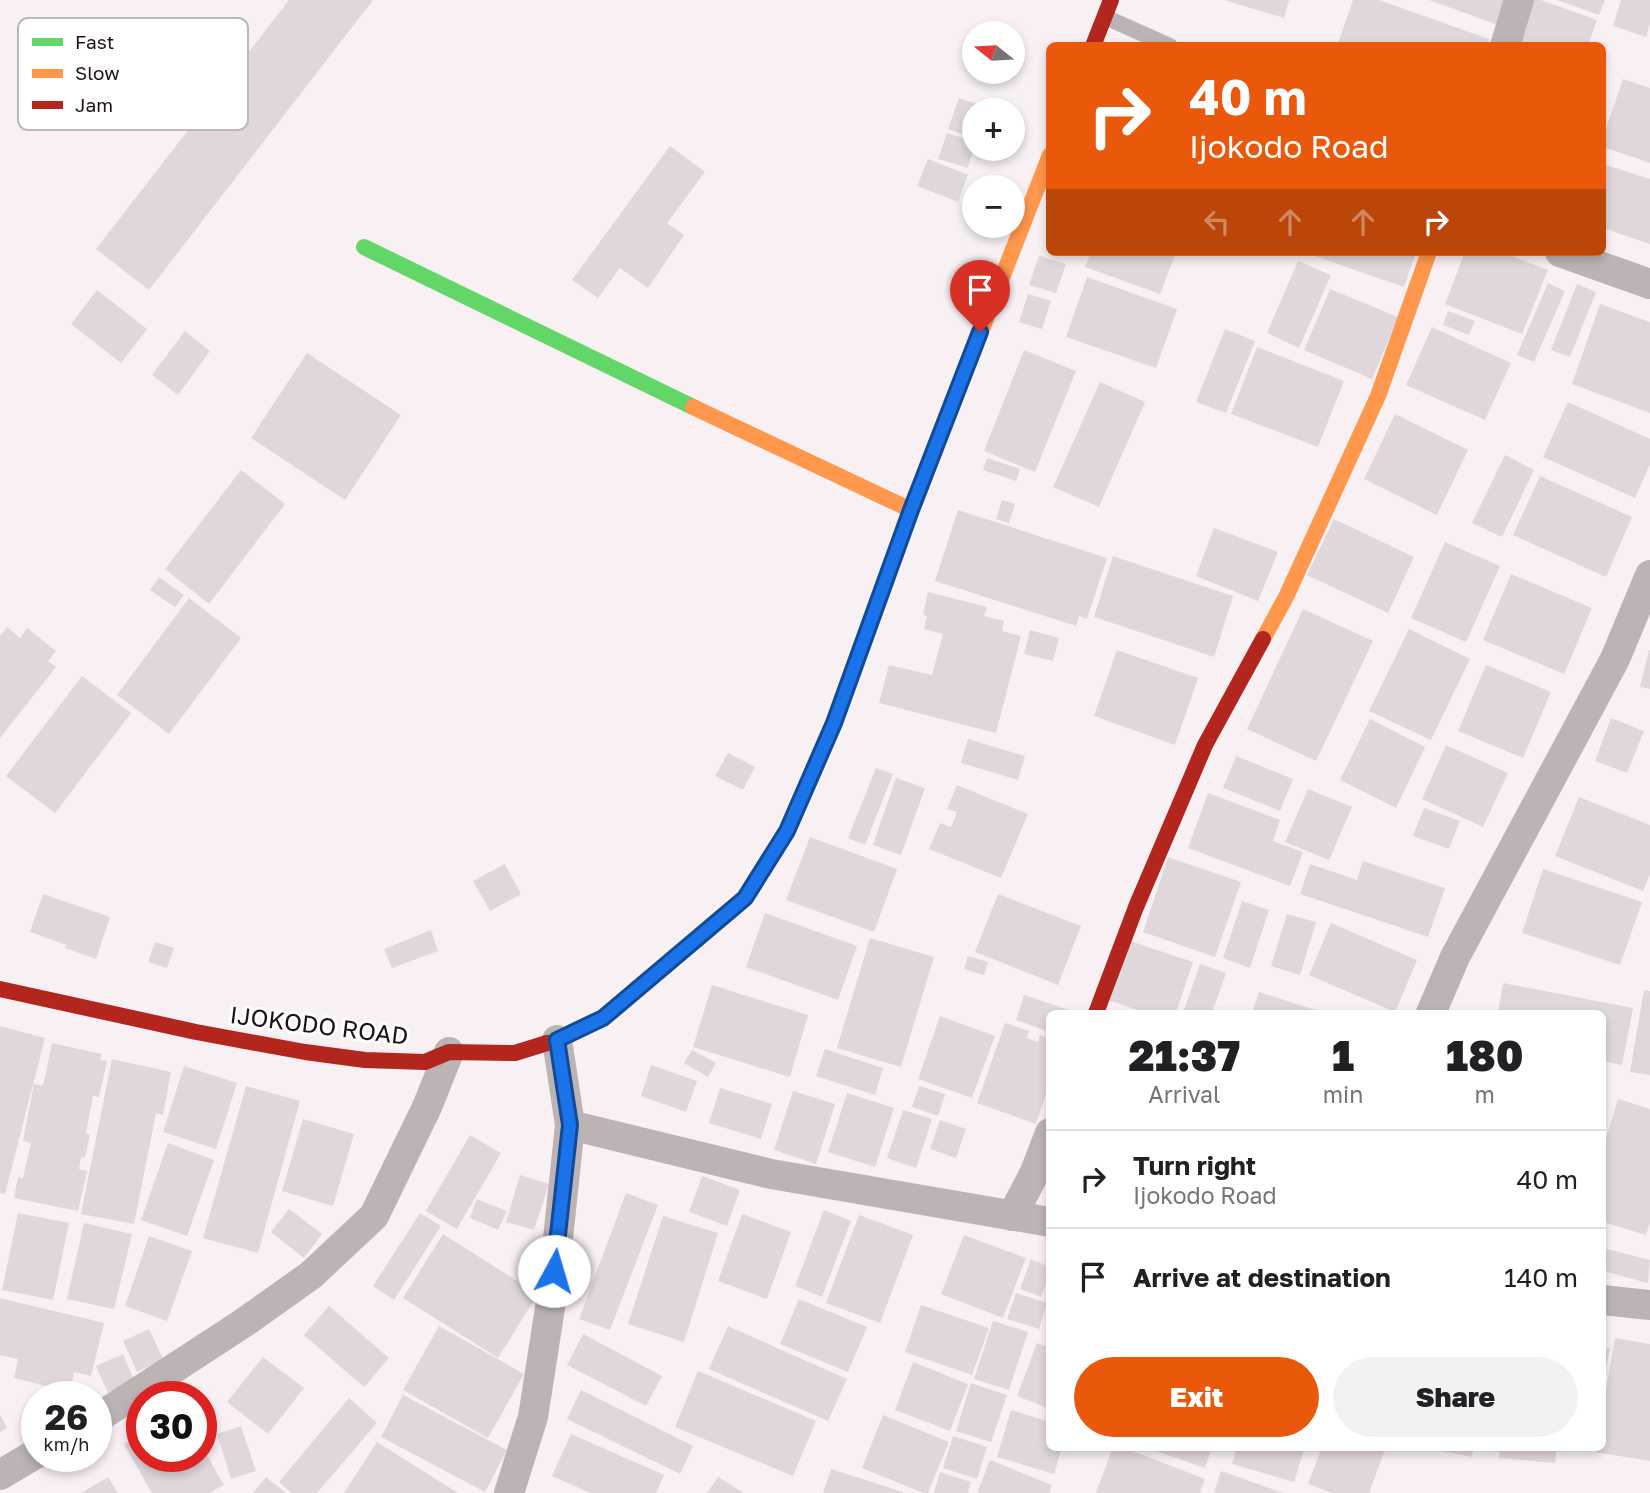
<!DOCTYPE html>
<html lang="en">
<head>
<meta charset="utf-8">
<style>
  body { margin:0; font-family:"Golos Text",sans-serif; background:#f2f2f2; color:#202124; height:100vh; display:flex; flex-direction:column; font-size:26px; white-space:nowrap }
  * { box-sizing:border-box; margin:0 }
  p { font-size:23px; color:#757577 }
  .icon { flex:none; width:38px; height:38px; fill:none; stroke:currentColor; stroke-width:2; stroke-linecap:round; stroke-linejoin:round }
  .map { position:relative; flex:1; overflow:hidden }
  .side { position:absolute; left:1046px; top:1010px; width:560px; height:441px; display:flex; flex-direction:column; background:#fff; border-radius:10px; box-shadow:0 4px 10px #0003 }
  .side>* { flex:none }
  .guide { position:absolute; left:1046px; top:42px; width:560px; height:214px; border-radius:10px; box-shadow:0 4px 10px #0003; background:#ea580c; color:#fff; overflow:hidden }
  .needle { width:46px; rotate:288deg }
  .buttons { position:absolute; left:962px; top:21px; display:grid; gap:14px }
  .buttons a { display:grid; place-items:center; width:63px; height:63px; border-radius:50%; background:#fff; box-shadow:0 4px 10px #0003; font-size:35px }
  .speed { position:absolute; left:21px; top:1381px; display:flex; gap:14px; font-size:35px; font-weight:700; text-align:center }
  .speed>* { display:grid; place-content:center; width:91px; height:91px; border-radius:50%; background:#fff; box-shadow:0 4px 10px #0003; line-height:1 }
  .speed small { font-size:18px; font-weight:400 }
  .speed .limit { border:10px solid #d22; background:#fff; color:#111 }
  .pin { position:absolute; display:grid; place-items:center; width:60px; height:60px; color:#fff; margin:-72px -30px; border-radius:50% 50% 50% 0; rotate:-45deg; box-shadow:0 0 7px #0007 }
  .pin .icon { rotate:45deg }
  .me { position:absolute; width:77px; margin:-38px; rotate:6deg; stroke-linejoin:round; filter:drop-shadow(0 0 5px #0008) }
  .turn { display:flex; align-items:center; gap:24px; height:147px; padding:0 28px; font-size:32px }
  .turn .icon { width:91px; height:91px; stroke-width:2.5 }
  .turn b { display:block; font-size:49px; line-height:60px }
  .lanes { display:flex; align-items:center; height:66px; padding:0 28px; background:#0003; justify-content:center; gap:35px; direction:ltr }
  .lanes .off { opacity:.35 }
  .eta { display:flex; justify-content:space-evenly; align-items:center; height:119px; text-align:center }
  .eta b { font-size:42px; font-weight:800; line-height:49px }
  .action { display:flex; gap:14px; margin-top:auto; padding:14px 28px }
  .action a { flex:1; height:80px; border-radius:42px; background:#ea580c; color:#fff; font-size:28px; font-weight:800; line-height:80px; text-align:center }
  .action a+a { background:#f2f2f2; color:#202124 }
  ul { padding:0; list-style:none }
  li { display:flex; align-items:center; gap:21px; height:98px; padding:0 28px; border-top:2px solid #e0e0e0 }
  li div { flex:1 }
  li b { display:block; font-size:26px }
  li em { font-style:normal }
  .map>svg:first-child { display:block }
  .building { fill:#e0d7dc }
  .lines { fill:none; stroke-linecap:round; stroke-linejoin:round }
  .lane { stroke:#bcb4b4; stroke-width:16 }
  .street { stroke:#bcb4b4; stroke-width:30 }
  .fast { stroke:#63d668; stroke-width:16 }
  .slow { stroke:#ff974d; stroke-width:16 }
  .jam { stroke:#b3261e; stroke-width:16 }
  .route-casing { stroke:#114b97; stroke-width:18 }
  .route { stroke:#1a73e8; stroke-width:12 }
  .labels { text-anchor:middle; stroke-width:6; stroke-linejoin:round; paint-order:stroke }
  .street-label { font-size:24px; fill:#1f1217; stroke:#fff }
  .key { fill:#fff; stroke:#bcb8b9; stroke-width:2 }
  .key-label { font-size:19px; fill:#1f1217 }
</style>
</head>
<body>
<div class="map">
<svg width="1650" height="1493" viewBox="0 0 1650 1493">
  <rect width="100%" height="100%" fill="#f8f0f2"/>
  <g class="building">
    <path d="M289,0H373L149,290L96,249Z"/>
    <path d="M1224,0H1289L1284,18Z"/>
    <path d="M1353,0H1379L1489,39L1487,46H1337Z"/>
    <path d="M1429,0H1511L1501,26Z"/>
    <path d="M1533,0H1541L1597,20L1588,46H1518Z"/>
    <path d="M1557,0H1605L1599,15Z"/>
    <path d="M1621,0H1650V23L1646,37L1613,26Z"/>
    <path d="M1623,79L1650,88V163L1603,147V137Z"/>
    <path d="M959,98L994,110H975V138L948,129Z"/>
    <path d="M947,133L975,142L968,168L938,159Z"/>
    <path d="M670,146L705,172L667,223L684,235L648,288L620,268L598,298L572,280Z"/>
    <path d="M928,159L968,175L958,202L917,186Z"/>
    <path d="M1603,164L1650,179V244L1603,228Z"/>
    <path d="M1091,252H1176L1160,294L1085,267Z"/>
    <path d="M1303,252H1416L1404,287Z"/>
    <path d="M1465,252H1501L1548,270L1522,334L1445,304Z"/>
    <path d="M1039,256L1066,264L1056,293L1029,285Z"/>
    <path d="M1298,261L1331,275L1299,348L1267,333Z"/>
    <path d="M1087,277L1177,309L1156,368L1066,337Z"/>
    <path d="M1548,283L1565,291L1534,362L1517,355Z"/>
    <path d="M1577,284L1596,292L1570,357L1551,350Z"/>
    <path d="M1330,289L1398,317L1372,379L1304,350Z"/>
    <path d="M97,290L147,329L121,363L71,324Z"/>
    <path d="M1028,294L1051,301L1042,329L1019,322Z"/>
    <path d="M1600,304L1650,322V413L1572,384Z"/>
    <path d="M1448,311L1475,321L1469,335L1443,325Z"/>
    <path d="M1432,327L1511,363L1485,420L1406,385Z"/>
    <path d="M1225,329L1255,341L1226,413L1196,402Z"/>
    <path d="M185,331L210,351L178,395L152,375Z"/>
    <path d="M1257,347L1344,381L1318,447L1231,414Z"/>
    <path d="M1024,350L1076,371L1035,472L984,451Z"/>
    <path d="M307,353L401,415L345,500L251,438Z"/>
    <path d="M1100,382L1145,402L1099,507L1053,487Z"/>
    <path d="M1568,402L1650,439V464L1635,498L1543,457Z"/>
    <path d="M1395,414L1468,450L1437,515L1364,479Z"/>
    <path d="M1505,455L1534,470L1502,537L1472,523Z"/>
    <path d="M987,458L1020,469L1016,481L983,470Z"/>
    <path d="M241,470L285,504L209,604L165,569Z"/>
    <path d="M1540,476L1632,517L1606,577L1513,535Z"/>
    <path d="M1002,500L1015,504L1009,523L996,519Z"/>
    <path d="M958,510L1107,558L1087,619L1079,616L1076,626L935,581Z"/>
    <path d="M1334,519L1414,557L1388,613L1307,575Z"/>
    <path d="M1214,528L1278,552L1258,601L1196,576Z"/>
    <path d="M1445,542L1500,566L1466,642L1411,618Z"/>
    <path d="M1113,556L1233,596L1214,657L1094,617Z"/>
    <path d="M1511,574L1592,608L1564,674L1483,640Z"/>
    <path d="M159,577L184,595L175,607L150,590Z"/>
    <path d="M928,592L987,607L984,616L1004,621L1002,631L1021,636L996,733L879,703L889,665L932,675L943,634L924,629L927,616L923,615Z"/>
    <path d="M189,598L241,638L169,734L117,695Z"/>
    <path d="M1303,609L1373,641L1316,761L1247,729Z"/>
    <path d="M7,627L20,638L27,628L56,651L48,661L56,667L0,738V636Z"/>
    <path d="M1409,629L1470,659L1431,740L1369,711Z"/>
    <path d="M1030,630L1059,638L1053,661L1024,654Z"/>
    <path d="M1117,650L1198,678L1175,745L1094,716Z"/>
    <path d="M1649,650H1650V689L1640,687Z"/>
    <path d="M1486,665L1551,692L1523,758L1458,731Z"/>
    <path d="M82,676L131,713L55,813L6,776Z"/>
    <path d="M1611,718L1644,731L1627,773L1595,761Z"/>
    <path d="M1370,719L1425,747L1396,808L1340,780Z"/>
    <path d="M968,739L1025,756L1018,780L961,763Z"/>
    <path d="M1446,745L1508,773L1483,827L1422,799Z"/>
    <path d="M728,753L755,767L743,790L715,776Z"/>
    <path d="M1236,756L1293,779L1280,811L1223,788Z"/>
    <path d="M876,768L893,774L865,845L848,838Z"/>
    <path d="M896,778L925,788L901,855L873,845Z"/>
    <path d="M957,785L1028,814L1001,878L929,849L940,823L951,827L957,812L947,809Z"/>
    <path d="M1308,789L1352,807L1329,860L1285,842Z"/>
    <path d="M1208,793L1280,820L1273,841L1303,852L1290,886L1188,848Z"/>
    <path d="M1579,797L1650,825V874L1643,891L1555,856Z"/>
    <path d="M1424,808L1460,821L1449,849L1413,836Z"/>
    <path d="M810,837L897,869L874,932L786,900Z"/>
    <path d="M1168,857L1241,882L1215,957L1143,932Z"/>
    <path d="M1363,861L1445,888L1428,937L1300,894L1310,864L1357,880Z"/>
    <path d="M505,864L521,894L490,911L473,881Z"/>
    <path d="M1543,869L1642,902L1620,965L1522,933Z"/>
    <path d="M43,894L110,917L96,959L65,948L67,945L30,932Z"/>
    <path d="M998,894L1081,926L1058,985L975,952Z"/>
    <path d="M1242,901L1269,910L1250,968L1223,958Z"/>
    <path d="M765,913L857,946L838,1000L746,967Z"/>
    <path d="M1287,914L1316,922L1300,975L1271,966Z"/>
    <path d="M1331,923L1417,960L1395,1012L1309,975Z"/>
    <path d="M431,930L438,951L392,968L384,949Z"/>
    <path d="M870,938L934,957L901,1067L837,1048Z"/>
    <path d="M1127,940L1193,962L1176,1013H1148L1107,1000Z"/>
    <path d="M155,942L174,948L167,968L148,962Z"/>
    <path d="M968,956L988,962L984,975L964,969Z"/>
    <path d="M1200,964L1226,973L1212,1013H1183Z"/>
    <path d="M1503,983L1633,1008L1622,1065L1603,1061V1013H1498Z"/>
    <path d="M712,985L808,1015L790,1077L693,1047Z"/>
    <path d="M1644,990L1650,991V1075L1630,1072Z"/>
    <path d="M1259,992L1325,1013H1252Z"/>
    <path d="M1024,995L1078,1013H1050V1032L1016,1020Z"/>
    <path d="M940,1016L995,1036L972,1098L918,1079Z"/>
    <path d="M1005,1023L1029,1031L1027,1038L1038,1042L1040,1035L1050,1039V1082L1036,1124L977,1103Z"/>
    <path d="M0,1026L45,1038L5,1194L0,1193Z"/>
    <path d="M52,1043L102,1054L100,1060L107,1061L99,1097L93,1096L86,1133L90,1135L85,1158L81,1157L79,1169L87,1171L78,1211L14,1198L18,1177L23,1178L31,1143L23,1141L34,1084L43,1086Z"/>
    <path d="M825,1049L883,1068L875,1095L816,1076Z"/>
    <path d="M692,1050L716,1063L708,1077L684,1063Z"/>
    <path d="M112,1059L171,1072L163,1115L156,1113L134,1224L81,1214Z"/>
    <path d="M651,1065L697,1081L686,1112L641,1096Z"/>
    <path d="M184,1066L237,1083L216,1149L163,1132Z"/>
    <path d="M246,1086L300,1101L258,1253L203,1238Z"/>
    <path d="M919,1086L945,1094L938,1116L912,1107Z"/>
    <path d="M720,1088L772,1104L761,1139L709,1123Z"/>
    <path d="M793,1091L835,1104L816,1164L774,1150Z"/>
    <path d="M847,1093L894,1108L875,1167L828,1152Z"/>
    <path d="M1618,1099L1650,1109V1223L1646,1235L1603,1222V1148Z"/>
    <path d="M903,1110L932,1119L916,1168L887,1158Z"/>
    <path d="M303,1119L354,1134L333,1206L282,1191Z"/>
    <path d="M940,1120L966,1129L956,1158L930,1149Z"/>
    <path d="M470,1135L501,1153L457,1229L426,1211Z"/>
    <path d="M168,1143L214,1160L187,1236L141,1220Z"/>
    <path d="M520,1175L549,1184L534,1230L506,1222Z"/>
    <path d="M702,1176L740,1190L727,1226L689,1212Z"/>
    <path d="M626,1193L658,1205L610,1330L579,1319Z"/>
    <path d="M477,1199L507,1211L498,1230L470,1218Z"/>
    <path d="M289,1209L322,1234L304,1258L271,1232Z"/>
    <path d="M824,1210L851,1221L822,1297L795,1286Z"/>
    <path d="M18,1213L69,1223L53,1300L2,1290Z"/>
    <path d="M420,1213L441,1226L394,1300L373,1286Z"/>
    <path d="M742,1214L791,1232L767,1299L718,1281Z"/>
    <path d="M859,1215L913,1235L880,1323L826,1303Z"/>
    <path d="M663,1216L718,1233L684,1342L628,1324Z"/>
    <path d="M84,1223L132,1234L114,1309L67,1299Z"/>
    <path d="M443,1234L538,1294L498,1358L403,1298Z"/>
    <path d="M964,1235L1026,1258L1003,1318L941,1294Z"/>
    <path d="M149,1236L192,1251L167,1321L125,1306Z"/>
    <path d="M1603,1248L1650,1260L1648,1283L1603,1271Z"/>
    <path d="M1031,1259L1050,1267V1274L1041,1297L1020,1289Z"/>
    <path d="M1016,1293L1047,1303L1039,1329L1007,1319Z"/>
    <path d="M0,1298L104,1323L91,1376L74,1372L70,1392L14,1378L18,1359L0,1355Z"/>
    <path d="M799,1299L867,1327L848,1372L780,1344Z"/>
    <path d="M921,1305L989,1328L972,1375L905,1352Z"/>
    <path d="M329,1306L389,1358L364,1387L304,1335Z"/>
    <path d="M993,1321L1028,1332L1009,1390L974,1379Z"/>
    <path d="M439,1326L524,1374L488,1438L403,1390Z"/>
    <path d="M728,1326L847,1379L828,1421L709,1369Z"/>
    <path d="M149,1329L163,1359L137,1372L123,1341Z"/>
    <path d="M583,1334L662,1376L646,1406L567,1365Z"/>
    <path d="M1615,1338L1650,1344V1461L1595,1452L1596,1447H1603V1407Z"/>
    <path d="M1037,1343L1050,1348V1409L1017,1396Z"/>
    <path d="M1603,1347L1610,1348L1604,1377L1603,1376Z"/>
    <path d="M123,1354L135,1382L109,1395L96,1366Z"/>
    <path d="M263,1357L304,1388L268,1434L227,1402Z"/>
    <path d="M913,1362L968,1384L950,1431L895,1410Z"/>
    <path d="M698,1371L816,1421L793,1476L675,1427Z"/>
    <path d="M971,1383L1007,1395L991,1442L956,1431Z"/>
    <path d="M581,1390L693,1446L680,1474L567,1419Z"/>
    <path d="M403,1395L507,1450L485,1492L381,1437Z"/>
    <path d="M349,1398L377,1423L317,1493H292L279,1482Z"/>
    <path d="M1011,1410L1050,1422V1447H1062L1054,1474L997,1457Z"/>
    <path d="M0,1414L7,1428L0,1432Z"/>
    <path d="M883,1415L949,1442L928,1493H923L862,1468Z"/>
    <path d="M241,1426L256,1471L231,1479L217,1434Z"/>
    <path d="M142,1434V1456H201V1445L224,1485L209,1493H152L124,1444Z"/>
    <path d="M571,1434L664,1475L656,1493H590L552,1476Z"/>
    <path d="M953,1436L987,1447L977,1479L943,1468Z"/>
    <path d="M377,1442L458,1493H344Z"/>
    <path d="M1113,1447H1122L1205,1479L1200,1493H1096Z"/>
    <path d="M1144,1447H1212L1205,1468Z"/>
    <path d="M1237,1447H1305L1294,1482L1232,1464Z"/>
    <path d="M1322,1447H1386L1369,1493H1332L1308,1484Z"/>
    <path d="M1423,1447H1474L1472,1457Z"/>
    <path d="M1500,1447H1557L1555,1463L1499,1458Z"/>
    <path d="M990,1460L1052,1485L1049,1493H977Z"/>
    <path d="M831,1469L903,1492V1493H823Z"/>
    <path d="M1221,1471L1283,1493H1214Z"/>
    <path d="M940,1472L971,1482L968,1493H934Z"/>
    <path d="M108,1477L118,1493H81Z"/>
    <path d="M266,1477L286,1493H253Z"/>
    <path d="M718,1477L744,1493H707Z"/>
  </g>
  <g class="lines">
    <path class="lane" d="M1105,17L1170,46"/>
    <g class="street">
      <path d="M1505,46L1519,0"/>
      <path d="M1560,252L1650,284"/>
      <path d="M1431,1013L1455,957L1615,659L1650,575"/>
      <path d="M570,1125L771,1174L1050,1222"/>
      <path d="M1012,1216L1035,1172L1050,1133"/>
      <path d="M1603,1300L1650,1305"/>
      <path d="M96,1419L242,1324L311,1275L374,1216L427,1107L449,1052"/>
      <path d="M0,1475L37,1453"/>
      <path d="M509,1493L533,1417L552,1295L570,1125L557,1040"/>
    </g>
    <g class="fast">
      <path d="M364,247L693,407"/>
      <path d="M547,1043L603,1019L745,899L787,831L834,723L876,607"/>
    </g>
    <g class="slow">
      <path d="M693,407L911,510"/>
      <path d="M876,607L911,510L1050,155"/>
      <path d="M1263,639L1286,597L1378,396L1429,252"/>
    </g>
    <g class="jam">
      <path d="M1093,46L1111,0"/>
      <path d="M0,989L196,1032L305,1052L365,1060L425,1062L449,1052L515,1053L547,1043"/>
      <path d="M1096,1013L1136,907L1205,745L1263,639"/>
    </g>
  </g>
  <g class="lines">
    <defs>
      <path id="route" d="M554,1271L570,1125L557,1040L603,1018L745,898L787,831L834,723L911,510L980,332"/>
    </defs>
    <use href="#route" class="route-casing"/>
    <use href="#route" class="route"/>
  </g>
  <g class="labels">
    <g class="street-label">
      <text transform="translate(319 1026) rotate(7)" y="8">IJOKODO ROAD</text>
    </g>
  </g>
  <rect x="18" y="18" width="230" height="112" rx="10" class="key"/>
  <rect x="32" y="38" width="31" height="8" fill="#63d668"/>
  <rect x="32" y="69" width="31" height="9" fill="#ff974d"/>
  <rect x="32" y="101" width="31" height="8" fill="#b3261e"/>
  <g class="key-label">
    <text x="75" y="49">Fast</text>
    <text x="75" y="80">Slow</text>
    <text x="75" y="112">Jam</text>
  </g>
</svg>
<div class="buttons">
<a><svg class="needle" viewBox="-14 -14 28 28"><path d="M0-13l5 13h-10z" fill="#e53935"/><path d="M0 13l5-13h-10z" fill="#757577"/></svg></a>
<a>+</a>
<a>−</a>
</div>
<div class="speed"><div>26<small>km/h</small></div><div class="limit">30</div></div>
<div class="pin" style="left:980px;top:332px;background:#d93025"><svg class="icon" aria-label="arrive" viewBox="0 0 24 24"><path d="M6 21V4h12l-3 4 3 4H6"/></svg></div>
<svg class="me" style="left:554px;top:1271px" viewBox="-20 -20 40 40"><circle r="19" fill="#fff"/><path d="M0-13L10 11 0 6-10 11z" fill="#1a73e8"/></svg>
<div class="guide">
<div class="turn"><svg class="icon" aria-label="right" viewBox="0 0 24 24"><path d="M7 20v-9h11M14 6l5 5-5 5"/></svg><div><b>40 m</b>Ijokodo Road</div></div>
<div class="lanes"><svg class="icon off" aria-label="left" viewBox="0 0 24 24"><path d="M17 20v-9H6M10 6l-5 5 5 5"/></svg><svg class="icon off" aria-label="ahead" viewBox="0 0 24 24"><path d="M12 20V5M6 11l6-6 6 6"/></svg><svg class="icon off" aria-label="ahead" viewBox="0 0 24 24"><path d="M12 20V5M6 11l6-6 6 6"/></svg><svg class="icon" aria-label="right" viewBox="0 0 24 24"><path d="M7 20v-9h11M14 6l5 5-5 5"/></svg></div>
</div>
<section class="side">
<div class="eta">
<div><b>21:37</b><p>Arrival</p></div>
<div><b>1</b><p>min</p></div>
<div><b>180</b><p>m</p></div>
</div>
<ul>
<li><svg class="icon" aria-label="right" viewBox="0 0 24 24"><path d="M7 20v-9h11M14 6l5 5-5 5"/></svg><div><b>Turn right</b><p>Ijokodo Road</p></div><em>40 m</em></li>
<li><svg class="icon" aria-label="arrive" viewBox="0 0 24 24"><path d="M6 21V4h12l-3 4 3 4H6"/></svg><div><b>Arrive at destination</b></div><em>140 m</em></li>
</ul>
<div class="action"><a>Exit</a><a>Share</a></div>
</section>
</div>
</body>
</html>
